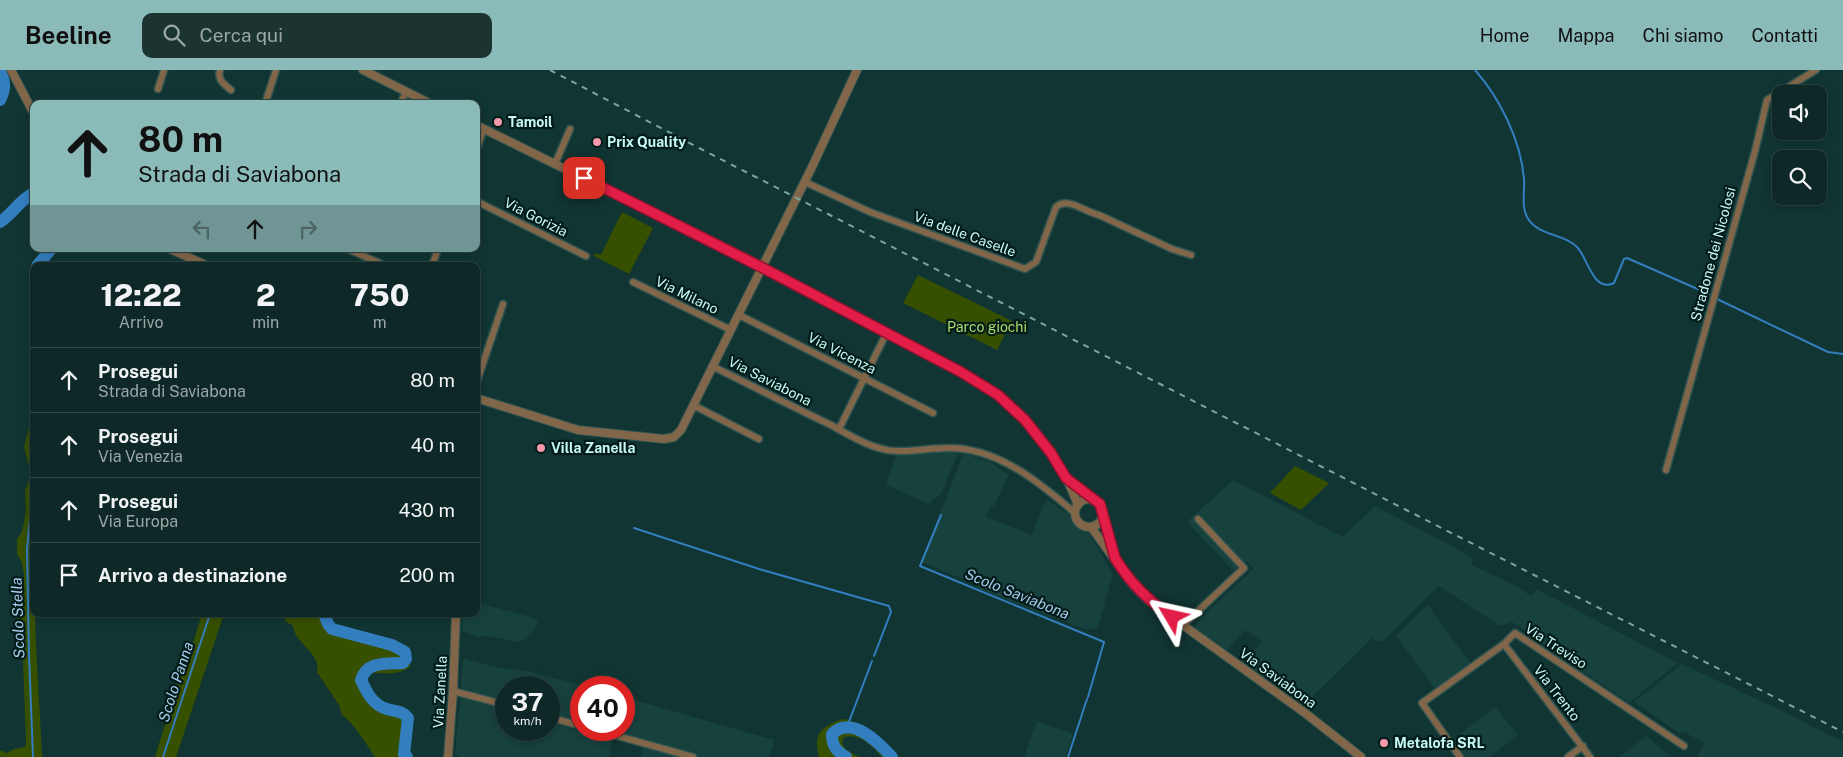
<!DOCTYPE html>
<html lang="it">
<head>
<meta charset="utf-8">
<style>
  body { margin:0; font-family:"Public Sans",sans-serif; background:#1b3432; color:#f1f3f6; height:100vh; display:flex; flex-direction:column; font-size:19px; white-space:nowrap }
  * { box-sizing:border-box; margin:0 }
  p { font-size:16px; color:#9aa6a7 }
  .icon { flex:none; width:28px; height:28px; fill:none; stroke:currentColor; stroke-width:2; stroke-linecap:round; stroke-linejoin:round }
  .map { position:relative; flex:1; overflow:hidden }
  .side { position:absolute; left:30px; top:192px; width:450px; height:355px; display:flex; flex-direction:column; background:#0d2826; border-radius:10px; box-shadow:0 2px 8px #0003,0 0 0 1px #2d4443 }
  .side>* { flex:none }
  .banner { position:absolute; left:30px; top:30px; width:450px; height:152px; border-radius:10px; box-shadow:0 2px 8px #0003,0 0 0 1px #2d4443; background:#8bbbb9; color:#111; overflow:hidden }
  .tools { position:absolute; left:1772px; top:15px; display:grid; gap:10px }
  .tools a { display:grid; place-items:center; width:55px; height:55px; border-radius:10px; background:#0d2826; box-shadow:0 2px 8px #0003,0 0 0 1px #2d4443; font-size:25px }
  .speed { position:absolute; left:495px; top:606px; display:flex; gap:10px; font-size:25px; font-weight:700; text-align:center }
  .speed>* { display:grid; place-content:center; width:65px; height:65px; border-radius:50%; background:#0d2826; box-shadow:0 2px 8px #0003,0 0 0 1px #2d4443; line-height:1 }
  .speed small { font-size:12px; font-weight:400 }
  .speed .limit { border:8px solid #d22; background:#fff; color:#111 }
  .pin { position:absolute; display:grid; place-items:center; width:42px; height:42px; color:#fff; margin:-21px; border-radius:10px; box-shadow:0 2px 8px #0006 }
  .me { position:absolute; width:55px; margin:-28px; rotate:306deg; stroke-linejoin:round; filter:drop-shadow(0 0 4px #0008) }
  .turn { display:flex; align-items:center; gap:18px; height:105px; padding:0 25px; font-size:22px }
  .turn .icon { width:65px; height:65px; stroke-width:2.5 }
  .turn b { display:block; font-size:35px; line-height:42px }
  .lanes { display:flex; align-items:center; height:48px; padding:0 25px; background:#0003; justify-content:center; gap:25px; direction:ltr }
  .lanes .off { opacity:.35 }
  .eta { display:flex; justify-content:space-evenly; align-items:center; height:85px; text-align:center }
  .eta b { font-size:30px; font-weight:800; line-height:35px }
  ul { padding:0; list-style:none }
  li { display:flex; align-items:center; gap:15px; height:65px; padding:0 25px; border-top:1px solid #2d4443 }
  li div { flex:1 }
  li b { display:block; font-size:19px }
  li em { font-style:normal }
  header { display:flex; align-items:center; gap:30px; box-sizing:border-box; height:70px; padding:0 25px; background:#8bbbb9; color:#111 }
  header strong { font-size:24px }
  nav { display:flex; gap:28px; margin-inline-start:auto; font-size:18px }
  .search { width:350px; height:45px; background:#1b3432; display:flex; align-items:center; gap:12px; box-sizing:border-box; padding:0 18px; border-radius:10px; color:#9aa6a7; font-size:19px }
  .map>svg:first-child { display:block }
  .built { fill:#17413d }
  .green { fill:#375000 }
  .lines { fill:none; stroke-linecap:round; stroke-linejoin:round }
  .stream { stroke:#327ebe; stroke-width:2 }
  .river { stroke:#327ebe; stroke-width:12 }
  .minor-casing { stroke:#2e5451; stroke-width:9 }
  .tertiary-casing { stroke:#2e5451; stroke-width:10 }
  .minor { stroke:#826649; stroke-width:6 }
  .tertiary { stroke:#826649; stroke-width:8 }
  .rail { stroke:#79a6a1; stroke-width:2; stroke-dasharray:6 6; stroke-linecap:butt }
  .route-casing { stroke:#92132f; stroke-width:12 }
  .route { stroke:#e11d48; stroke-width:9 }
  .poi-dot { fill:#f39aab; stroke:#031b19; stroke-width:2 }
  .labels { text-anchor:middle; stroke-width:4.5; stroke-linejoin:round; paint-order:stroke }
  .poi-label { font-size:14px; font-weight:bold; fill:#c6f9f3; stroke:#031b19; text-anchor:start }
  .street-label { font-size:14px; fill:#c6f9f3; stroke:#031b19 }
  .park-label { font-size:14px; fill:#addc68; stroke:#031b19 }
  .water-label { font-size:15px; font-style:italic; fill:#a7cbed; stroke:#031b19 }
</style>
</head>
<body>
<header>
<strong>Beeline</strong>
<div class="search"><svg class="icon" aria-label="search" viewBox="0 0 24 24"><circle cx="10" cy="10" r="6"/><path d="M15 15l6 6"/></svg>Cerca qui</div>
<nav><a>Home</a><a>Mappa</a><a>Chi siamo</a><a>Contatti</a></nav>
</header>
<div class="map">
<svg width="1843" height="687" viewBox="0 0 1843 687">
  <rect width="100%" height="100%" fill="#113532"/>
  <g class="built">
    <path d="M956,381L958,383L942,422L929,434L886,415L896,385Z"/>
    <path d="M967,384L987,392L989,391L1009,405L994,436L990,435L986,447L1032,465L1046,429L1068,444L1079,448L1082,452L1113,504L1097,560L1092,558L1089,560L1042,544L977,518L978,515L921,492L963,385Z"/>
    <path d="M1233,410L1343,467L1375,436L1469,485L1473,490L1472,494L1474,496L1518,517L1531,526L1536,519L1678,593L1629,633L1512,552L1500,556L1439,516L1382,572L1376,571L1372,568L1303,636L1241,594L1263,572L1245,560L1225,582L1194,559L1195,555L1200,549L1254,498L1248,492L1240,494L1234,501L1187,452Z"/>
    <path d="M476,532L534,548L538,551L533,562L525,570L515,572L484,565L480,567L462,561L463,544H476Z"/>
    <path d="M1428,535L1471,594L1435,619L1396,566L1420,541Z"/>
    <path d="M463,588L500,598L524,600L588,617L581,618V653L549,644V618H506V632L466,621L461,617Z"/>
    <path d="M1682,594L1780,640L1843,672V687H1697L1705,673L1684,662L1679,663L1634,632Z"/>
    <path d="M461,625L506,639V660H549V652L612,671L609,687H458L455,682Z"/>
    <path d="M624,627L774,670L769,687H640L645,670L608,660H624Z"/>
    <path d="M1495,637L1518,665L1490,687H1465L1454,669Z"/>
    <path d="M1037,651L1073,664L1065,687H1024Z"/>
    <path d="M1647,666L1655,674L1671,687H1619Z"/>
  </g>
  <g class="green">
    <path d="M622,142L653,158L629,204L594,186L595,183L601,185Z"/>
    <path d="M918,205L1012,251L997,280L903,233Z"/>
    <path d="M34,351V544H35C36,591 40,639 42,687H0V680L7,683L14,679L25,677L26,674L23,588L17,552L24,516V504L22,493L17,484V469L22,462L24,453L26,439L25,421L31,404L24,377L29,358Z"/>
    <path d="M1295,396L1329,413L1301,440L1270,423Z"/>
    <path d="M202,544H224L176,687H155L172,632L177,622V611L181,601L186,596Z"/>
    <path d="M282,544H327L331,553C348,560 393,567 405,579C410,584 410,590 410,597C400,605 382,604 370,602L364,608C378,634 384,634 410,644C418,660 403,669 413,687H375C368,676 352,651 342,645L339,635L317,602C322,584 295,574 293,556L287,552Z"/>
    <path d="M842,649C865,651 881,671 895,687H882C872,675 859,663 844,667L842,673L846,680L859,687H819C813,663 821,657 842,649Z"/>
  </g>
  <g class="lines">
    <g class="stream">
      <path d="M1475,0C1500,28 1521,71 1524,109C1525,121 1521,136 1527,147C1537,166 1564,163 1578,178C1588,190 1594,223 1614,213L1624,189L1627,188L1709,224"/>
      <path d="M1717,229L1828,282L1843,284"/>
      <path d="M34,363L31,369L34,393"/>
      <path d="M941,445L920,496L1104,572L1088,627"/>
      <path d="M634,458L759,499L889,536L891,542L874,586"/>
      <path d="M847,657L872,591"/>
      <path d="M33,687L29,586L27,479L34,408"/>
      <path d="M163,687L210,544"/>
      <path d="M1068,687L1087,629"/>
    </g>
    <g class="river">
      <path d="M0,30C6,18 5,12 0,0"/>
      <path d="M0,152C13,144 20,129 34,123"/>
      <path d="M37,196L51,179"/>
      <path d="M324,544L328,554L332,559L392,575L405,582L406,589L403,593C385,594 367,591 361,610C367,623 373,635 387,639C396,642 402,640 408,648L404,684L407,687"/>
      <path d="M846,687C836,681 832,676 832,664C852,645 878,672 892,687"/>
    </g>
    <defs>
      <g id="minor">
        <path d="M220,0C217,10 224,14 231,20"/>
        <path d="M158,19L164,0"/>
        <path d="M265,34L276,0"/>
        <path d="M400,34L406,22"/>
        <path d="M476,80L484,59"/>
        <path d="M555,94L570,59"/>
        <path d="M805,112L870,142L1025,199L1036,192L1056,137C1067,126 1085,142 1099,145L1172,179L1191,185"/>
        <path d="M476,131L586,186"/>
        <path d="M348,179L386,196"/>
        <path d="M432,196L438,179"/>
        <path d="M633,212L731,260"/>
        <path d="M739,245L933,343"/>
        <path d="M712,296C752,316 791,336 831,355C846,363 863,374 879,378C900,385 925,378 947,378C997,377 1039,412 1075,443"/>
        <path d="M476,314L503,234"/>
        <path d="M693,335L759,369"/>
        <path d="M839,359L886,264"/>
        <path d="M1666,400L1755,81L1767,30L1816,0"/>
        <path d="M1183,555L1244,498L1198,449"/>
        <path d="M1504,574L1590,687"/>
        <path d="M453,621L506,635"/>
        <path d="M549,647L581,656"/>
        <path d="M596,660L693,687"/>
        <path d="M1460,687L1422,633L1504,574L1515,563L1684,676"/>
        <path d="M1568,687L1583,676"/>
      </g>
      <g id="tertiary">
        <path d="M11,0L34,44"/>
        <path d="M363,0L431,34"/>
        <path d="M476,55L763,197L961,302L998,325L1025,350L1051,383L1066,407L1078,435"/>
        <path d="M170,179L208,196"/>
        <path d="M476,328L578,360L664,369L674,367L681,360L812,97L857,0"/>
        <path d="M1068,409L1092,430"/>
        <circle cx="1089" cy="443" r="14"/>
        <path d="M1102,447L1113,482"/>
        <path d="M1091,457L1134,516L1148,530L1305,643L1361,687"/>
        <path d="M448,687L453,621L456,544"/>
      </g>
    </defs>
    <use href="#minor" class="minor-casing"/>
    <use href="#tertiary" class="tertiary-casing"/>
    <use href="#minor" class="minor"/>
    <use href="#tertiary" class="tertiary"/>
    <path class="rail" d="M550,0L701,79L1418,446L1843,662"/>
  </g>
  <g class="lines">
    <defs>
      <path id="route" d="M584,108L763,198L961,302L998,325L1025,350L1051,383L1066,408L1100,434L1115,488C1131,514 1147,529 1172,547"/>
    </defs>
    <use href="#route" class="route-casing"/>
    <use href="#route" class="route"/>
  </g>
  <g class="poi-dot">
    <circle cx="498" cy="52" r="5"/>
    <circle cx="597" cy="72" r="5"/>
    <circle cx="541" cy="378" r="5"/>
    <circle cx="1384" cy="673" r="5"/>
  </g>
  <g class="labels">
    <g class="poi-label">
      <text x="508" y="57">Tamoil</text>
      <text x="607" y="77">Prix Quality</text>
      <text x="551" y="383">Villa Zanella</text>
      <text x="1394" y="678">Metalofa SRL</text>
    </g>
    <g class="street-label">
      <text transform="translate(536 147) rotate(27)" y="5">Via Gorizia</text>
      <text transform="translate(965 164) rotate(20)" y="5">Via delle Caselle</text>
      <text transform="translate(1713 184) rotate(-75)" y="5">Stradone dei Nicolosi</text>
      <text transform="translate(687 225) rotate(26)" y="5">Via Milano</text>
      <text transform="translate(842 283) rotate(27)" y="5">Via Vicenza</text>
      <text transform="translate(770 311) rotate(27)" y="5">Via Saviabona</text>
      <text transform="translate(1556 576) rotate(33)" y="5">Via Treviso</text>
      <text transform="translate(1278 608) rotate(36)" y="5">Via Saviabona</text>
      <text transform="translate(440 622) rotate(-87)" y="5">Via Zanella</text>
      <text transform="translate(1557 623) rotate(52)" y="5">Via Trento</text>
    </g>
    <g class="park-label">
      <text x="987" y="262">Parco giochi</text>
    </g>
    <g class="water-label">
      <text transform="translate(1017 524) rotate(22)" y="5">Scolo Saviabona</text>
      <text transform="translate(18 548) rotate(-92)" y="5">Scolo Stella</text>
      <text transform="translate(176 612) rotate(-72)" y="5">Scolo Panna</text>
    </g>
  </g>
</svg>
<div class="tools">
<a><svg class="icon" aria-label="sound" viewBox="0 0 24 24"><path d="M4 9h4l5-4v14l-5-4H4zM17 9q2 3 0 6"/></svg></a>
<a><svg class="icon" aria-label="search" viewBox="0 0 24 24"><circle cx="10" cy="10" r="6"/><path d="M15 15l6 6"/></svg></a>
</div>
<div class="speed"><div>37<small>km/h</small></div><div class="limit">40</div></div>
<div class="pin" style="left:584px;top:108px;background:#d93025"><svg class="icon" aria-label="arrive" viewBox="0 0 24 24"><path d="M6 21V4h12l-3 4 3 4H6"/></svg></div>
<svg class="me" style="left:1172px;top:547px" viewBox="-20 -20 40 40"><path d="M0-17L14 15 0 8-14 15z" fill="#e11d48" stroke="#fff" stroke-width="4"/></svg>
<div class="banner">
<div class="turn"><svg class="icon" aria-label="ahead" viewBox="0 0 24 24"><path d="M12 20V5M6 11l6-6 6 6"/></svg><div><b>80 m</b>Strada di Saviabona</div></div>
<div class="lanes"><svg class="icon off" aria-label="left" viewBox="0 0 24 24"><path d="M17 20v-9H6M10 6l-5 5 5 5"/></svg><svg class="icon" aria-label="ahead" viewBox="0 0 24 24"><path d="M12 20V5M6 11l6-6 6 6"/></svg><svg class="icon off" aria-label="right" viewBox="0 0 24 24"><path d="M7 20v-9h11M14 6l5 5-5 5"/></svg></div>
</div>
<section class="side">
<div class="eta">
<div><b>12:22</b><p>Arrivo</p></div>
<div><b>2</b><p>min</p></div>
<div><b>750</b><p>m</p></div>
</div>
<ul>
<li><svg class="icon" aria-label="ahead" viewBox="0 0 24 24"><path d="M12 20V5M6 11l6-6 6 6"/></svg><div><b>Prosegui</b><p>Strada di Saviabona</p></div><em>80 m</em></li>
<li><svg class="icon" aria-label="ahead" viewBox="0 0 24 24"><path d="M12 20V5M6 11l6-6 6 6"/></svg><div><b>Prosegui</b><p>Via Venezia</p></div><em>40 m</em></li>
<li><svg class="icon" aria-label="ahead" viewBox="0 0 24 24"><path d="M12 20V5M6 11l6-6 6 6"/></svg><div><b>Prosegui</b><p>Via Europa</p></div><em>430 m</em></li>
<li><svg class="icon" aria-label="arrive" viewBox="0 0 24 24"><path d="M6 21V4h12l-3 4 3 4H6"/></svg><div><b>Arrivo a destinazione</b></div><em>200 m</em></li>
</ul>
</section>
</div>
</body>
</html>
